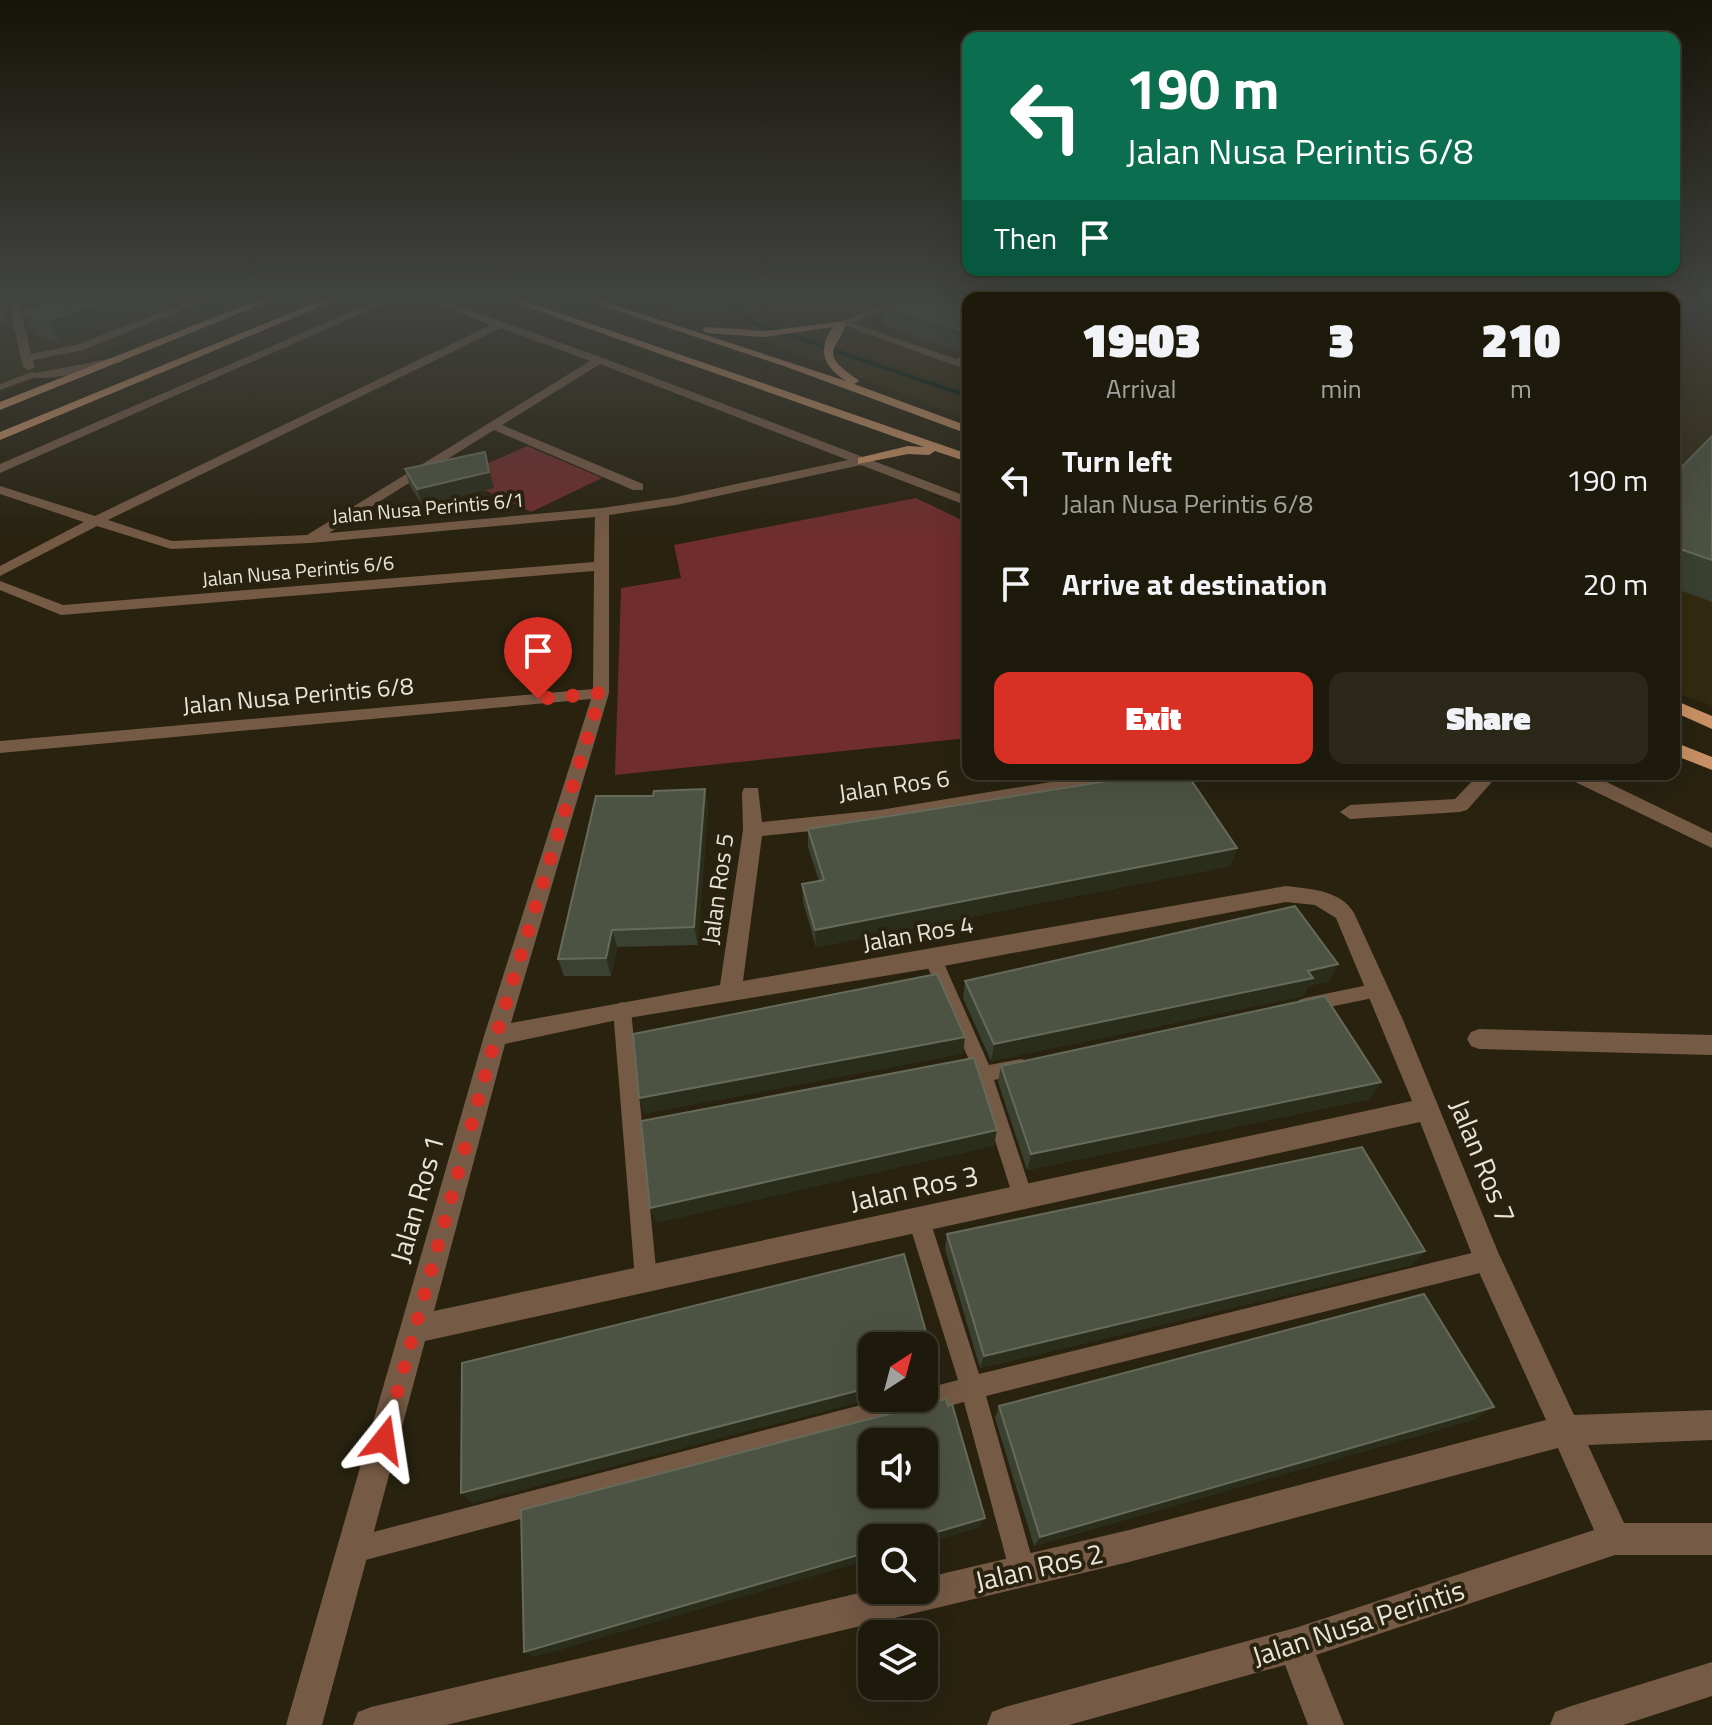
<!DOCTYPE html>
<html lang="en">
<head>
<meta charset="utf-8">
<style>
  body { margin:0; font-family:"Titillium Web",sans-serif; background:#2b2719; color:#f1f3f6; height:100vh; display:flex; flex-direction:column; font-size:30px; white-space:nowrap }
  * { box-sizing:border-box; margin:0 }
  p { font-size:26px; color:#a1a19d }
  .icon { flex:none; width:44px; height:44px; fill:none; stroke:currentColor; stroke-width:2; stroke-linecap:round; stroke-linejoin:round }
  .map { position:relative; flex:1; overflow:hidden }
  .sheet { position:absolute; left:962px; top:292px; width:718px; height:488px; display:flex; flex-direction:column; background:#1e1a0b; border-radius:16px; box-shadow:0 8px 32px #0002,0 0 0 2px #3c382c }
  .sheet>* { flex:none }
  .guide { position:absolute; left:962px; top:32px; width:718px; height:244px; border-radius:16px; box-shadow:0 8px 32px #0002,0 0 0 2px #3c382c; background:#0b6e4f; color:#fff; overflow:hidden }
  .needle { width:52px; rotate:36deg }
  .fabs { position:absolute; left:858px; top:1332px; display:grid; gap:16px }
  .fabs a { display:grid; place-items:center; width:80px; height:80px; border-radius:16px; background:#1e1a0b; box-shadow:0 8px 32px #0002,0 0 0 2px #3c382c; font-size:40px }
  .pin { position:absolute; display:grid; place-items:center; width:68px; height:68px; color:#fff; margin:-82px -34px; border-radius:50% 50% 50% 0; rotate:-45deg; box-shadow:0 0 8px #0007 }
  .pin .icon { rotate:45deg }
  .me { position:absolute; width:88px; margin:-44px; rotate:15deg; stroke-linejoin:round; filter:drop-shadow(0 0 6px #0008) }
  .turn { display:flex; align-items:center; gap:28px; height:168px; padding:0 32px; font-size:36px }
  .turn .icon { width:104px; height:104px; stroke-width:2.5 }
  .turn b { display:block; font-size:56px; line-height:68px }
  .then { display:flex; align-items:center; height:76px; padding:0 32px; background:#0003; gap:16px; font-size:30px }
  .eta { display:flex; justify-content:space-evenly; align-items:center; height:136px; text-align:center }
  .eta b { font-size:48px; font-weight:800; line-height:56px }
  .action { display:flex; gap:16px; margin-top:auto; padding:16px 32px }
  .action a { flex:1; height:92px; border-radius:16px; background:#d93025; color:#fff; font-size:32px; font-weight:800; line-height:92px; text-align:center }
  .action a+a { background:#2b2719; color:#f1f3f6 }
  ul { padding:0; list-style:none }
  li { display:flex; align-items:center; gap:24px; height:104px; padding:0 32px }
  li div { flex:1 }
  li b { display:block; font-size:30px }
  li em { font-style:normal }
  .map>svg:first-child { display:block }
  .built { fill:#322a10 }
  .green { fill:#6f2d2b }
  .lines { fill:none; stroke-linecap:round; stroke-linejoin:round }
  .stream { stroke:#001a0f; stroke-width:4 }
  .lane { fill:#755a45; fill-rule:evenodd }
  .street { fill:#755a45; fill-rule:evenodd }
  .primary { fill:#c89064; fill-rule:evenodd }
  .wall { fill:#3a4130 }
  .shaded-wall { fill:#2b2d1b }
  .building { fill:#4d5342; stroke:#656a59; stroke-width:2; fill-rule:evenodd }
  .route { stroke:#d93025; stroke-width:14; stroke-dasharray:0 25.2 }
  .labels { text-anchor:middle; stroke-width:8; stroke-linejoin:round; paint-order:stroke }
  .far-street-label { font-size:20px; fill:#e8e4d8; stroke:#28220f }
  .street-label { font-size:24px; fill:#e8e4d8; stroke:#28220f }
  .near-street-label { font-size:28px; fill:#e8e4d8; stroke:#28220f }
</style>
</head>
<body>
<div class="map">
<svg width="1712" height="1725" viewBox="0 0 1712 1725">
  <rect width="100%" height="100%" fill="#28220f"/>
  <g class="built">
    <path d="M0,300H234L0,393Z"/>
    <path d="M640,300H968V419L787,350Z"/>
    <path d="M1674,300H1712V706L1674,692Z"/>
  </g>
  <g class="green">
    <path d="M527,446L602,478L531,512L457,477Z"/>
    <path d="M916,498L968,523V738L615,775L621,588L681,578L674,545Z"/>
  </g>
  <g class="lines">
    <path class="stream" d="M735,308L754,323L968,396"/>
    <g class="lane">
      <path d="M968,353V359L955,365L951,362Z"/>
      <path d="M32,372L36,375L35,377L0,390V384Z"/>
      <path d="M933,952L939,954L942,959L989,1065L1021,1059L1028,1061L1030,1067L1028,1073L994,1080L1033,1197L1030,1204L1023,1207L1016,1204L1013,1197L970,1062L924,959L927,954Z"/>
      <path d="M1378,983L1384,985L1387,990L1384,995L1378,997L1305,1012L1299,1010L1296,1005L1299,1000L1305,998Z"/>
      <path d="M622,1002L628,1005L631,1010L657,1279L654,1287L646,1290L638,1287L635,1279L613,1010L616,1005Z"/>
      <path d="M919,1210L926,1213L930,1220L979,1374L1488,1249L1496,1252L1499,1260L1496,1268L1488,1271L986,1396L1035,1569L1031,1578L1022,1582L1013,1578L1009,1569L964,1402L354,1563L345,1559L341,1550L345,1541L354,1537L888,1398H924V1389L958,1380L908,1220L912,1213Z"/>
    </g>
    <g class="street">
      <path d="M8,300H18L31,354L76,345L192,300H206L83,350L33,360L35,367L29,370L23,367L21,358Z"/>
      <path d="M378,300H392L0,473V464Z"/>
      <path d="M427,300H442L603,358L968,497V506L861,465L676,505L609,515V693L511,1023L720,985L743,830L742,793L744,788H758L762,822L880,810L1099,774H1145L1136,780L880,824L762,836L743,981L1286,886C1310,889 1341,890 1354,913L1403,1020L1498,1252L1574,1415L1712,1410V1440L1588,1445L1624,1523H1712V1555H1615L1316,1655L1344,1725H1308L1285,1665L1069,1725H987L992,1712L1005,1707L1295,1628L1594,1530L1558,1448L1129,1562L446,1725H353L358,1712L371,1707L872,1590H924V1578L1129,1530L1546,1420L1478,1270L1420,1122L425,1341L322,1725H286L484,1036L591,699L0,753V741L593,689L594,571L61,615L0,590V581L63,605L594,562L595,517L310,543L171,549L97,526L0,576V566L84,522L0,494V486L95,516L491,325ZM501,328L590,361L307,535L172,541L108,520ZM600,364L848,460L676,497L602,508L329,533L494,430L633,490H643V484L502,425ZM1286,902L1315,905L1336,918L1412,1101L434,1311L505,1044L622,1019L933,968Z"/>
      <path d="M897,300H912L852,323L968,363V370L837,323Z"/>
      <path d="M118,357L122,358V362C102,367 43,385 26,375Z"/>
      <path d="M1479,774H1499L1467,810L1460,812L1350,819L1340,812L1350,805L1455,799Z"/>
      <path d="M1565,774H1590L1712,833V848L1567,778Z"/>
      <path d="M1479,1029L1712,1035V1055L1479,1049L1471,1046L1467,1039L1471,1032Z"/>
      <path d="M1712,1662V1696L1623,1725H1550L1555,1712L1568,1707Z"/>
    </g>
    <g class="primary">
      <path d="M258,300H272L0,410V402Z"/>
      <path d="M322,300H336L0,440V432Z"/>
      <path d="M507,300H522L968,454V462L935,451L929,455L908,454L858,464V458L908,446L924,447Z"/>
      <path d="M584,300H599L846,381C823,366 817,350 833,327L765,337L707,333L702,330L707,327L765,331L846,321C841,350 814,350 857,379L859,381L854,384L968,426V434L784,366Z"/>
      <path d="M1674,700L1712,716V729L1674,712Z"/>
      <path d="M1674,742L1712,757V770L1674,755Z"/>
    </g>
  </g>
  <g class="wall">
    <path d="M0,300L8,314L11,328L0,324L2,380L0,381Z"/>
    <path d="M174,300L60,342L35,335L30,326L27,327L16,305Z"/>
    <path d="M891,300H968V350L962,353L882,325V304Z"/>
    <path d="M1712,436V602L1674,588V475Z"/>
    <path d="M405,469L494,488L422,505L410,486Z"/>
    <path d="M705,789L708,807L698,945L617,947L611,976H564L558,959L653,796Z"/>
    <path d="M808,829L1237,848L1230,866L816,947L803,902L802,884L819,881L808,847Z"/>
    <path d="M1338,964L1329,981L1308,986L1303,996L991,1061L963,998L965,981Z"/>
    <path d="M1001,1066L1381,1082L1369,1099L1027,1170L998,1082Z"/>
    <path d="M947,1234L1425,1251L1411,1265L980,1368L945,1249Z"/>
    <path d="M999,1406L1476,1419L1034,1546L995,1418Z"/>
  </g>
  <g class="shaded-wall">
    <path d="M0,300L8,314L11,328L0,308Z"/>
    <path d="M30,300H98L23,313L30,326L27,327L16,305Z"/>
    <path d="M106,300H174L60,342L48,321Z"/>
    <path d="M0,324L2,380L0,381Z"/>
    <path d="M968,329V350L962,353L964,331Z"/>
    <path d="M485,452L494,488L422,505L417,489Z"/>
    <path d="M705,789L708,807L698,945L694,927Z"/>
    <path d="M1237,848L1230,866L816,947L815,930Z"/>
    <path d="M612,930L617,947L611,976L606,958Z"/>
    <path d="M1338,964L1329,981L1308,986L1303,996L991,1061L994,1044Z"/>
    <path d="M965,1037L963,1054L644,1114L639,1098Z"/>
    <path d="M1381,1082L1369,1099L1027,1170L1031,1154Z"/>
    <path d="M997,1130L994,1146L656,1223L650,1208Z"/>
    <path d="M1425,1251L1411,1265L980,1368L984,1356Z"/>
    <path d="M937,1371L935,1383L924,1386V1375Z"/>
    <path d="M872,1387V1398H876L472,1503L461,1493Z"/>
    <path d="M1494,1407L1476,1419L1034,1546L1040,1537Z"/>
    <path d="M985,1518L981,1527L924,1544V1538H916Z"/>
    <path d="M872,1551V1559L535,1657L524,1652Z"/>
  </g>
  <g class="building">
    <path d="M15,300H30L16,305Z"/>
    <path d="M60,300H106L48,321L23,313Z"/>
    <path d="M891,300H936L968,309V329L964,331L882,304Z"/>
    <path d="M1712,436V560L1674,547V475Z"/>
    <path d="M485,452L489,472L417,489L405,469Z"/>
    <path d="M1152,774H1187L1237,848L815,930L802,884L824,880L808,829Z"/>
    <path d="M705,789L694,927L612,930L606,958L558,959L596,796H653L654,791Z"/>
    <path d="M1295,906L1338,964L1308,971L1313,978L994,1044L965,981Z"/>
    <path d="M937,974L965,1037L639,1098L633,1034Z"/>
    <path d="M1325,996L1381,1082L1031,1154L1001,1066Z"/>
    <path d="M974,1058L997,1130L650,1208L641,1121Z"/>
    <path d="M1362,1147L1425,1251L984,1356L947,1234Z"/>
    <path d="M904,1254L937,1371L924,1375V1346H872V1387L461,1493L462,1363Z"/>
    <path d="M1424,1294L1494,1407L1040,1537L999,1406Z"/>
    <path d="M946,1399L948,1406L952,1404L985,1518L916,1538H872V1551L524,1652L521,1510ZM872,1442H924V1494H872Z"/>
  </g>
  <linearGradient id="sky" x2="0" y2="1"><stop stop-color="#161308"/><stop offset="0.55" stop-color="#424442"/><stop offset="1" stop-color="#424442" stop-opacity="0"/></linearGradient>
  <rect width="1712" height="542" fill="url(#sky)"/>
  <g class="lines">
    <path class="route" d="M384,1440L496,1036L601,693L538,699"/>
  </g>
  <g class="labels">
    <g class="far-street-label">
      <text transform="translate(428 508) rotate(-5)" y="7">Jalan Nusa Perintis 6/1</text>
      <text transform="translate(298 571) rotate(-5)" y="7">Jalan Nusa Perintis 6/6</text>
    </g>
    <g class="street-label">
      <text transform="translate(298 696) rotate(-5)" y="8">Jalan Nusa Perintis 6/8</text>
      <text transform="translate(894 786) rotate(-8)" y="8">Jalan Ros 6</text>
      <text transform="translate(718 889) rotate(-82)" y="8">Jalan Ros 5</text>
      <text transform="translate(918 934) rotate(-10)" y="8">Jalan Ros 4</text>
    </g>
    <g class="near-street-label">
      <text transform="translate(1483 1161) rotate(68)" y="10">Jalan Ros 7</text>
      <text transform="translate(914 1188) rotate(-12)" y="10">Jalan Ros 3</text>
      <text transform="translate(417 1199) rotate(-74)" y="10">Jalan Ros 1</text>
      <text transform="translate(1039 1567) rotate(-13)" y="10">Jalan Ros 2</text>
      <text transform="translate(1358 1623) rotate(-18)" y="10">Jalan Nusa Perintis</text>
    </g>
  </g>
</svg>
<div class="fabs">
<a><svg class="needle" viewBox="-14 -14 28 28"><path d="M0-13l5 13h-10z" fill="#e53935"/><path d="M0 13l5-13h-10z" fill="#a1a19d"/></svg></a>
<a><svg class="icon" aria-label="sound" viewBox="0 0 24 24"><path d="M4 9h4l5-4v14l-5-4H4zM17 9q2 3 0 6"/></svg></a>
<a><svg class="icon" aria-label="search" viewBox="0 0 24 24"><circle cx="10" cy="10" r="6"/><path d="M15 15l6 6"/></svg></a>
<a><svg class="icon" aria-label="layers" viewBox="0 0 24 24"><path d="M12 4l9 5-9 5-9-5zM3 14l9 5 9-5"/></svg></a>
</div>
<div class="pin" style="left:538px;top:699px;background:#d93025"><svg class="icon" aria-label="arrive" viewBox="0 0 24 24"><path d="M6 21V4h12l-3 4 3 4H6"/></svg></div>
<svg class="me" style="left:384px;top:1440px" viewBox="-20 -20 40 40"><path d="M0-17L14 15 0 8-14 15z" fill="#d93025" stroke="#fff" stroke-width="4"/></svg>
<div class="guide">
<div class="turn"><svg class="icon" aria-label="left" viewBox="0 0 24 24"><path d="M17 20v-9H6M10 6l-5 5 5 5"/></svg><div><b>190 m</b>Jalan Nusa Perintis 6/8</div></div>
<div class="then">Then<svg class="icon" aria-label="arrive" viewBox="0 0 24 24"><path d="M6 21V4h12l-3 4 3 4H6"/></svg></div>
</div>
<section class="sheet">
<div class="eta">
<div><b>19:03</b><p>Arrival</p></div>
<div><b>3</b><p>min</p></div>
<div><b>210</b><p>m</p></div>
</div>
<ul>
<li><svg class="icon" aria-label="left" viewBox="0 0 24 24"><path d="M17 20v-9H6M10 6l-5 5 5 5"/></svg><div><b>Turn left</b><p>Jalan Nusa Perintis 6/8</p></div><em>190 m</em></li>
<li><svg class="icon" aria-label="arrive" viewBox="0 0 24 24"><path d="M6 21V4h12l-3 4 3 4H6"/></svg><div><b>Arrive at destination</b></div><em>20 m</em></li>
</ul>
<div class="action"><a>Exit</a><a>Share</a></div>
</section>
</div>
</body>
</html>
